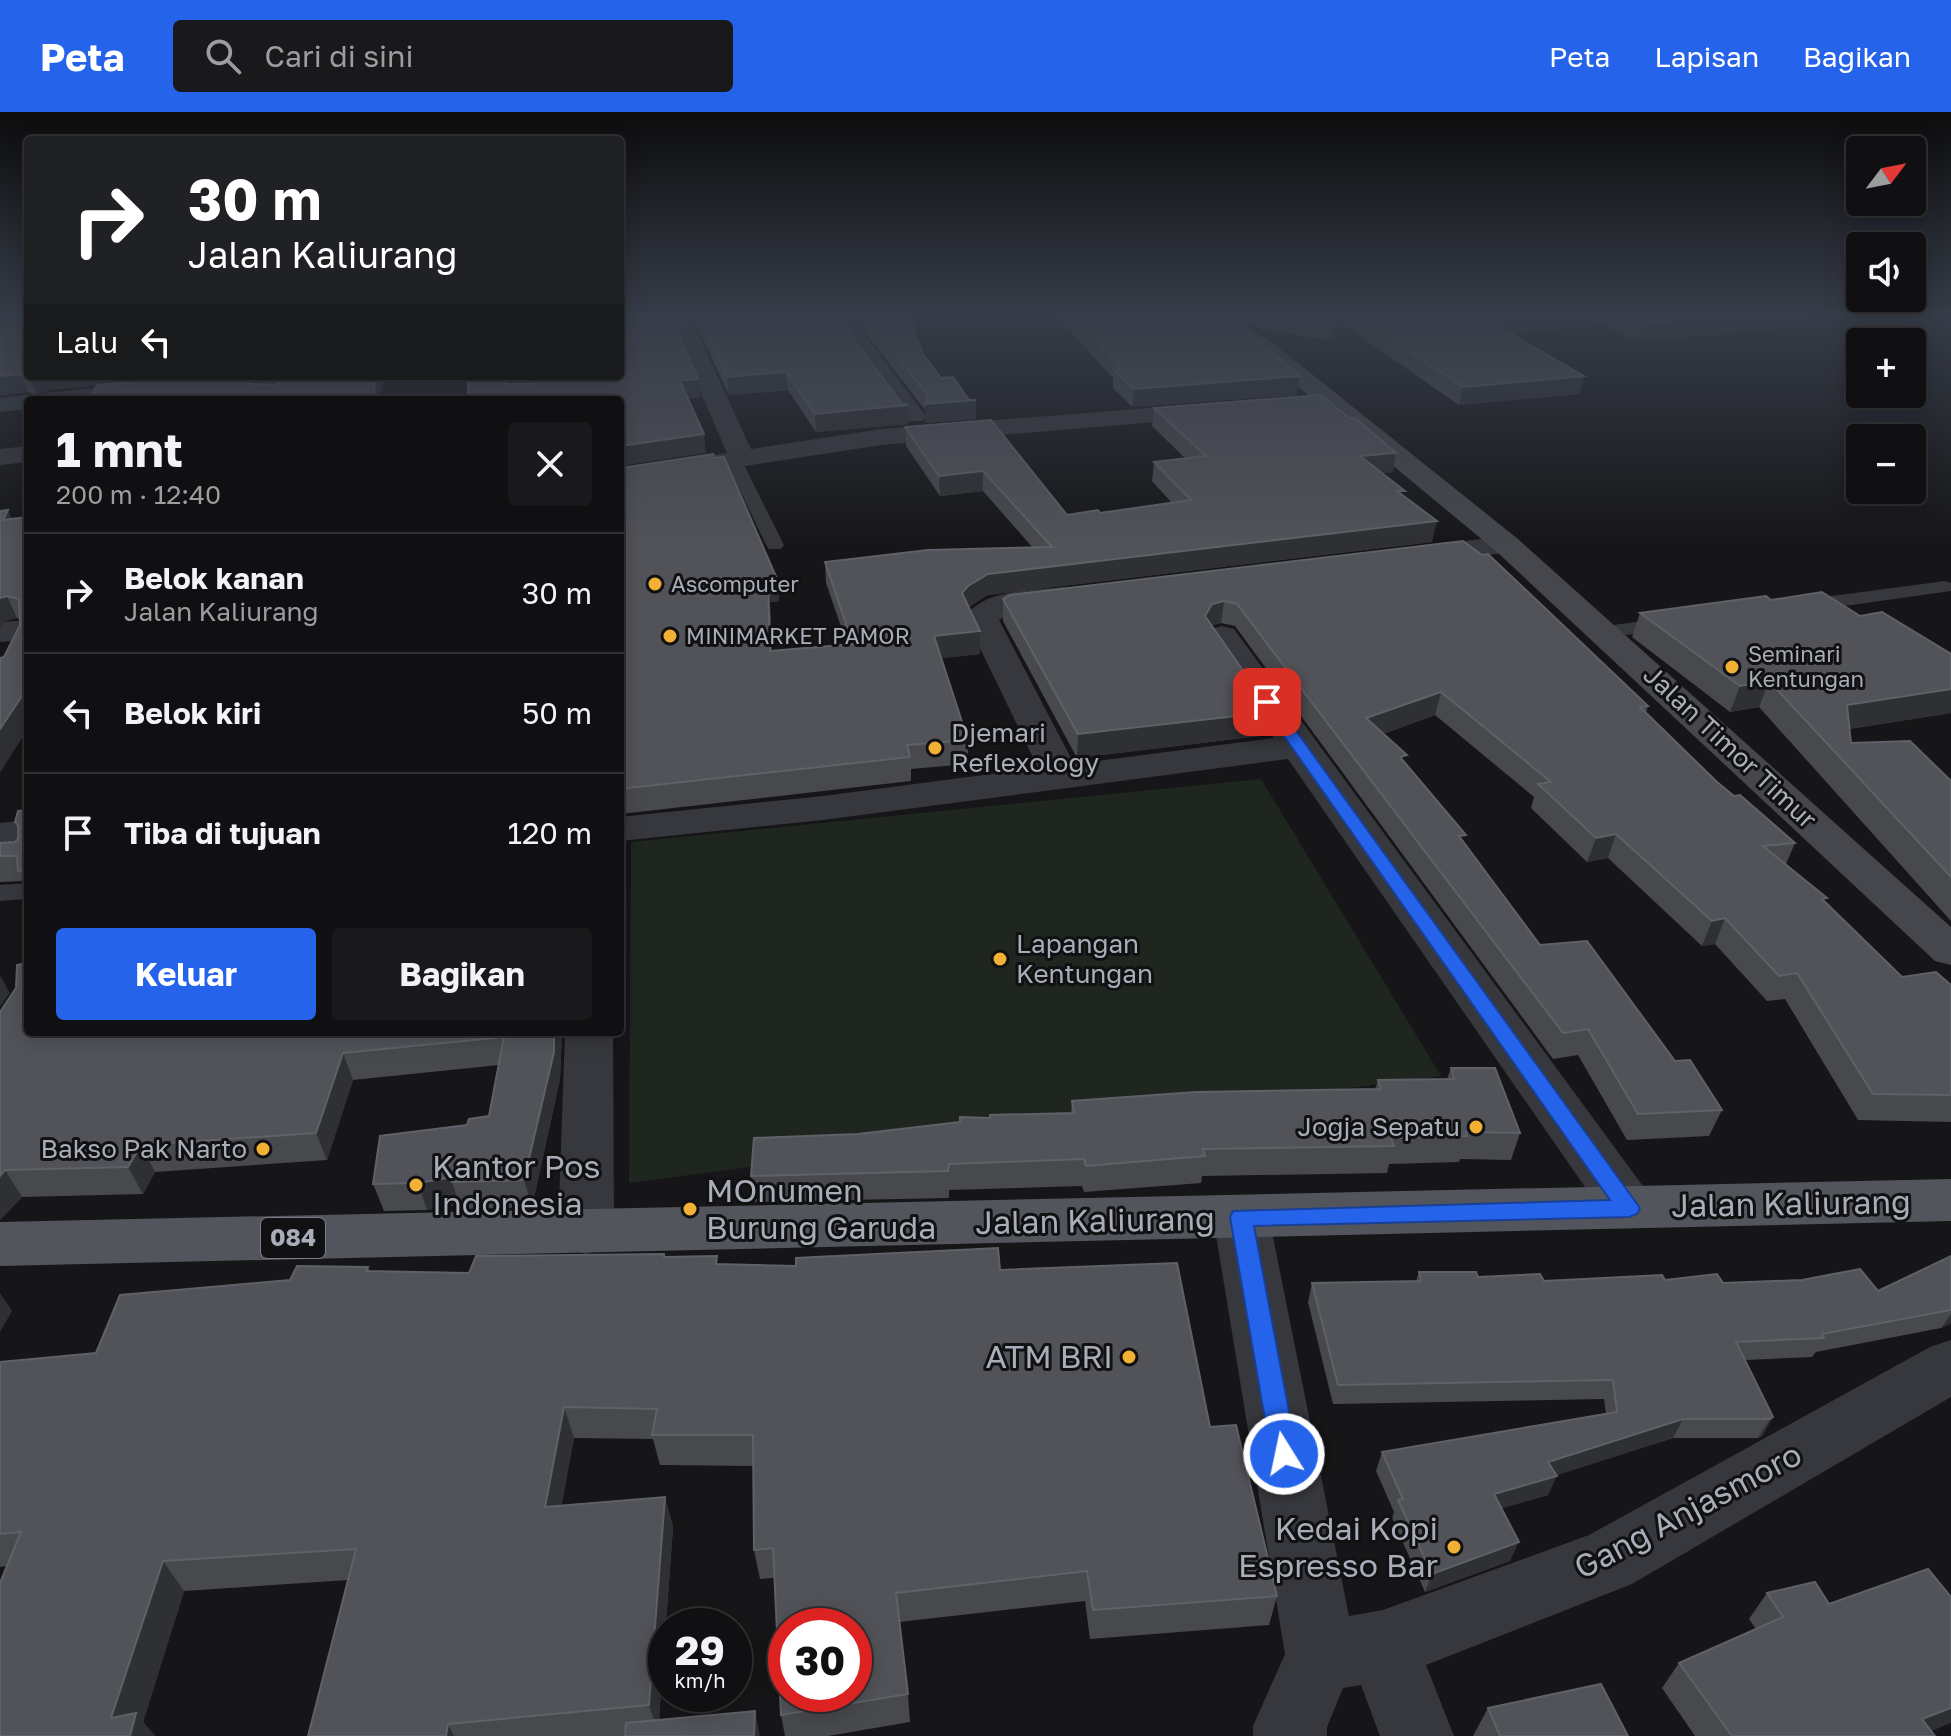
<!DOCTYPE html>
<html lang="id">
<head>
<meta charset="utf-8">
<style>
  body { margin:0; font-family:"Golos Text",sans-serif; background:#19191b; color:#f1f3f6; height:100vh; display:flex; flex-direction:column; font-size:30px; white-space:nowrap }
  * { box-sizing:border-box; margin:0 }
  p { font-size:26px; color:#9c9d9f }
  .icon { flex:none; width:44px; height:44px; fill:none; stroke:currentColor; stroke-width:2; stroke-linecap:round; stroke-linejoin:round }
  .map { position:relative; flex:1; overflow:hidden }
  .details { position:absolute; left:24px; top:284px; width:600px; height:640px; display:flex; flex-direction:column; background:#101012; border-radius:8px; box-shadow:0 4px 20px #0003,0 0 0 2px #303032 }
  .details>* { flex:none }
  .hud { position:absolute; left:24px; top:24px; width:600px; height:244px; border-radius:8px; box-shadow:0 4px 20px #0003,0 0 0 2px #303032; background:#202124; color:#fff; overflow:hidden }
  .needle { width:52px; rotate:58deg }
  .tools { position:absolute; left:1846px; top:24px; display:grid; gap:16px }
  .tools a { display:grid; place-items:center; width:80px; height:80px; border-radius:8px; background:#101012; box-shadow:0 4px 20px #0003,0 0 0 2px #303032; font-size:40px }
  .speed { position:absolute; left:648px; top:1496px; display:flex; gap:16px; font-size:40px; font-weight:700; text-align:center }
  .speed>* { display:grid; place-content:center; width:104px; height:104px; border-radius:50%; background:#101012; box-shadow:0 4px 20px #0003,0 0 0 2px #303032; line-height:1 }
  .speed small { font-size:20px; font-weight:400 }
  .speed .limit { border:12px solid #d22; background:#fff; color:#111 }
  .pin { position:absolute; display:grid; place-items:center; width:68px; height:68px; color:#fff; margin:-34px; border-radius:16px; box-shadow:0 4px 12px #0006 }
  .me { position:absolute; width:88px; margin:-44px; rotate:350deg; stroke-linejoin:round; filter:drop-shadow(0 0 6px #0008) }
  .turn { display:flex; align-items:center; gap:28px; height:168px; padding:0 32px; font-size:36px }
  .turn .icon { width:104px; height:104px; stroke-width:2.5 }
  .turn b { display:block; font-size:56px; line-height:68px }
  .then { display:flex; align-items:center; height:76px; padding:0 32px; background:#0003; gap:16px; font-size:30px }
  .round { display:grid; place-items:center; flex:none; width:84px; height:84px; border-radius:8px; background:#19191b }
  .headline { display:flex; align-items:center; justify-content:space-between; height:136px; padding:0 32px }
  h1 { font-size:48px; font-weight:700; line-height:60px }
  .action { display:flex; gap:16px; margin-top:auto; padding:16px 32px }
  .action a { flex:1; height:92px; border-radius:8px; background:#2563eb; color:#fff; font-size:32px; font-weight:700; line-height:92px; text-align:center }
  .action a+a { background:#19191b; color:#f1f3f6 }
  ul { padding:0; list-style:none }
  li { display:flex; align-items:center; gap:24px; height:120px; padding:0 32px; border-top:2px solid #303032 }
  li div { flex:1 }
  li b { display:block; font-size:30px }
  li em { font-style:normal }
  header { display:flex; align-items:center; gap:48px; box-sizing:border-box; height:112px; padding:0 40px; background:#2563eb; color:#fff }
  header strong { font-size:38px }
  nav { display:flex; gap:44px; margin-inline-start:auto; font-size:28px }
  .search { width:560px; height:72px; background:#19191b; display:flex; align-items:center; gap:20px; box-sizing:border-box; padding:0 28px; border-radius:8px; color:#9c9d9f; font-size:30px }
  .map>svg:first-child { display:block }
  .green { fill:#1e261f }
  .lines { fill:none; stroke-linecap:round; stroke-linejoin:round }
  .lane { fill:#37383d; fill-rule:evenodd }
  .street { fill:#37383d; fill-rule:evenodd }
  .secondary { fill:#45474d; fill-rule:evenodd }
  .primary { fill:#53555c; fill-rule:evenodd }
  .wall { fill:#47494d }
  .shaded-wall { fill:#2f3033 }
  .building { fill:#525359; stroke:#5f6168; stroke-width:2; fill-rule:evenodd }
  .route { fill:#2563eb; stroke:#184099; stroke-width:2 }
  .poi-dot { fill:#f2b134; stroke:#111113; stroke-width:3 }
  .labels { text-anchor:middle; stroke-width:6; stroke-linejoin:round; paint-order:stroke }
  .far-poi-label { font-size:22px; fill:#a8adb8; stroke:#111113; text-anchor:start }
  .shield { fill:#111113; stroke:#7b7e86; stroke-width:2 }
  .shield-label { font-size:24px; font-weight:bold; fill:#a8adb8 }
  .poi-label { font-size:26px; fill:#a8adb8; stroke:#111113; text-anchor:start }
  .street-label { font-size:26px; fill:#a8adb8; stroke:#111113 }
  .near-poi-label { font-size:32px; fill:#a8adb8; stroke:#111113; text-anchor:start }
  .near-street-label { font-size:32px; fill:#a8adb8; stroke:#111113 }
</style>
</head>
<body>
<header>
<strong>Peta</strong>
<div class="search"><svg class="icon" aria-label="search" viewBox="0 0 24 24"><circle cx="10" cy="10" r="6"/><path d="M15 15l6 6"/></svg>Cari di sini</div>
<nav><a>Peta</a><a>Lapisan</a><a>Bagikan</a></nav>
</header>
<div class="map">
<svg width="1951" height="1624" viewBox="0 0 1951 1624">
  <rect width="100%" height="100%" fill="#161618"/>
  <path class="green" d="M1261,667L1441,964L629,1071L631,730Z"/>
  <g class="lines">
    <g class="lane">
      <path d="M733,342L741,347L784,433L781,437H769L766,433L725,347Z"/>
      <path d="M1945,469L1951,471V479L1802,500L1793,494L1802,488Z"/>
      <path d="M1668,506L1675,508L1678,512L1675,516L1605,526L1595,520L1605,514Z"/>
      <path d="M28,771V787L0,789V773Z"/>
    </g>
    <g class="street">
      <path d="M668,205H690L751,337L882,317L1214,291L1223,293L1226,298L1223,303L1214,305L882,333L620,373V357L727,341Z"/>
      <path d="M830,205H851L926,304L923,309H905L849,228Z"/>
      <path d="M207,264H286L295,271L291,276L283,278L269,274H245L116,288H28V297L0,300V286L28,283L37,286L48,281Z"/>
      <rect x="511" y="264" width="24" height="24"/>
      <path d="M28,334V350L0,353V337Z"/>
      <path d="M1507,424L1518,427L1522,433L1518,439L1414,453L1403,450L1399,444L1403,438L1414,435Z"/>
      <path d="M1064,475L1075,478L1080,485L1075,492L1009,502L999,508L1074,652L1274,626L1205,524L1210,517L1222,514L1234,517L1648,1081L1656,1096L1648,1111L1629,1117L1610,1111L1288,647L823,708L620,729V705L823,684L1038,656L965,505C985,476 1033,479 1064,475Z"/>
      <path d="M28,508V528L0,530V510Z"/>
      <path d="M28,708V732L0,735V711Z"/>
      <path d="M565,920H613L614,1120L606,1136L586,1142L566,1136L558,1120Z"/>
      <path d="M1241,1083L1260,1090L1269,1105L1349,1504L1383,1498L1589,1423L1930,1235L1951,1228V1285L1632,1472L1426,1553L1454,1624H1380L1361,1573L1343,1576L1327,1615V1624H1253V1614L1285,1542L1213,1105L1222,1090Z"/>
    </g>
    <path class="secondary" d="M1207,205H1232L1273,231L1518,427L1951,815V853L1935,849L1496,439L1257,241Z"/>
    <path class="primary" d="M1951,1067V1109L0,1154V1110Z"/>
  </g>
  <g class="wall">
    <path d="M693,205H837L908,312L816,320L788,278L729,283Z"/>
    <path d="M854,205H910L922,241L976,307L925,311V298Z"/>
    <path d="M1058,205H1227L1297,283L1132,295L1113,276V266Z"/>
    <path d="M1236,205H1808L1804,215L1636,229L1604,213L1511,222L1584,264L1579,282L1459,293L1344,213L1328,228L1256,216Z"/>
    <path d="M23,214L28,264H179L97,273L196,264H253L255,272L276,273L384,264L380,288H89L97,273L48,278L37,283L28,280L0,283Z"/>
    <path d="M1154,296L1349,306L1396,341L1393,360L1383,361L1404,384L1432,430L987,483L969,495L980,542L942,546L968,628V652L911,657V669L620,702V356L777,467L779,489L770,490L772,539L847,532L826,471L825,450L1033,436L983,379L940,384L906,334L905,315L1067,403L1100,401L1172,391L1152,369L1154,350L1185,346L1152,314Z"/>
    <path d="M28,405V616L0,660V546L4,545L20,513V507L17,506L5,509L12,407Z"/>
    <path d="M1463,429L1648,594L1646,601L1717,670L1795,731L1786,752L1902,865L1951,873V1010L1858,1008L1785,887L1767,889L1715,832L1702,834L1608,746L1587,750L1531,696L1534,685L1435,603L1383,622L1540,833L1675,949L1722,998L1709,1024L1627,1028L1578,943L1553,947L1235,514L1221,511L1212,513L1268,623L1077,646L1003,509V487Z"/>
    <path d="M1771,488L1860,504L1951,542V601L1849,617L1851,631L1951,669V809L1759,595L1730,600L1632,525L1640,501Z"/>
    <path d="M28,698V779L23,769L0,770V731L15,730L18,727V716L15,710Z"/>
    <path d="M22,852L28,920H562L560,967L532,1095L461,1097L459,1092L427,1098L384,1099L373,1072L467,1013L489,1004L499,953L353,968L327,1048L155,1060L143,1082L22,1085L0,1108L16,876Z"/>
    <path d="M1451,956L1520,1021L1511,1048L1460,1047L1459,1050L1389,1052L1387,1061L1202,1064L1201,1071L1084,1080L1082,1074L949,1078V1086L755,1090L751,1064L990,1006L1071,1001L1072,989L1375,977L1378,968L1447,967Z"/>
    <path d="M1951,1144V1211L1941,1216L1816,1240L1812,1245L1745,1248L1773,1305L1762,1324L1758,1326H1673L1556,1363L1548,1383L1501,1396L1510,1449L1425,1480L1392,1406L1394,1400L1376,1359L1382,1340L1606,1302L1604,1287L1333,1292L1308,1190L1312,1171L1416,1169L1419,1160L1544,1169L1665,1168L1878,1179Z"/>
    <path d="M665,1145L718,1152L1000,1158L1210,1315L1277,1484L1269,1513L1090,1527L1085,1489L899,1510L908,1582L910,1610L828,1624H785L781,1603L774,1466L760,1467L754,1438V1354L660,1353L653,1327L574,1326L561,1393L665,1385L673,1415L659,1608L625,1624H308L348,1468L184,1479L143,1610L155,1624H0L7,1454L0,1455V1250L96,1241L290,1168L368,1155L370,1159L469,1161Z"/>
    <path d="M1767,1481L1829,1492L1935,1624H1695L1662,1576L1679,1551L1756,1517L1749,1507Z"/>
    <path d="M1488,1596L1628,1624H1473Z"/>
  </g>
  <g class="shaded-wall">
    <path d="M0,205H26L28,214L0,217Z"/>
    <path d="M1337,205H1345L1344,213L1328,228L1331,211Z"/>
    <path d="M1521,205H1606L1604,213L1483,225L1487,208Z"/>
    <path d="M1729,205H1808L1804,215L1636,229L1640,212Z"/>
    <path d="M786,260L788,278L729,283L727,265Z"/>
    <path d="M20,262L28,280L0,283V264Z"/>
    <path d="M31,264H179L48,278L37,283L30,265Z"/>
    <path d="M250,264H253L257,277L249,272Z"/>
    <path d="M376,264H384L380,288H373Z"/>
    <path d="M505,264H509V288L505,272Z"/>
    <path d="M1300,264L1297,283L1132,295L1134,277Z"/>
    <path d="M1584,264L1579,282L1459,293L1463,275Z"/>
    <path d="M698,267L700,286L682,287L680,269Z"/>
    <path d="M976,288V307L925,311V292Z"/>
    <path d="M908,293V312L816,320L815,302Z"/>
    <path d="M704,322L706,341L620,354V334Z"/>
    <path d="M1396,341L1393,360L1357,364L1360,344Z"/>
    <path d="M983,359V379L940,384L939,364Z"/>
    <path d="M8,398L17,419L3,408Z"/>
    <path d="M1437,409L1432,430L987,483L968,495L962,481L968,474L988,462Z"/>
    <path d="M777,467L779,489L770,490L772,562L770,539L768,468Z"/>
    <path d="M7,484L17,506L5,509L0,517V486Z"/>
    <path d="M1224,489L1221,511L1209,514L1205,504L1212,492Z"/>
    <path d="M980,519V542L935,547L934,524Z"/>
    <path d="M1769,569L1759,595L1730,600L1740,574Z"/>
    <path d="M28,575V616L0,660V617Z"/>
    <path d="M1951,577V601L1835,619L1847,593Z"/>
    <path d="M1441,580L1435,603L1361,630L1366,606Z"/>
    <path d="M1272,600L1268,623L1077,646L1078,622Z"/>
    <path d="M1616,722L1608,746L1587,750L1596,726Z"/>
    <path d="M1725,806L1715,832L1702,834L1712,809Z"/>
    <path d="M0,863L10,881L0,895Z"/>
    <path d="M554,920H562L560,967L532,1095L524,1068Z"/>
    <path d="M343,941L353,968L327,1048L316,1021Z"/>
    <path d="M141,1033L155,1060L143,1082L128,1055Z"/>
    <path d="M5,1058L22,1085L0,1108V1064Z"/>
    <path d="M453,1065L452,1070L459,1092L427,1098L418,1071Z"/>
    <path d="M0,1181L12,1199L0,1220Z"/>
    <path d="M1951,1202V1211L1941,1216Z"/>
    <path d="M564,1295L574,1326L556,1425L545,1395Z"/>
    <path d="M1773,1305L1762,1324L1758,1326L1770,1307Z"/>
    <path d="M1683,1307L1673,1326L1539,1369L1548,1350Z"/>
    <path d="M1557,1364L1548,1383L1486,1401L1494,1382Z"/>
    <path d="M665,1385L673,1415L658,1620L649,1593Z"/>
    <path d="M1519,1430L1510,1449L1425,1480L1432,1462Z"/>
    <path d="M163,1449L184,1479L143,1610L155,1624H127L111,1606Z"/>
    <path d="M1951,1596V1611L1919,1624L1922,1607Z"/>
    <path d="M755,1599L760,1624H754Z"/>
    <path d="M448,1612L454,1624H446Z"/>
  </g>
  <g class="building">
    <path d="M23,205H28V264H31L30,265L20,262L0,264V217L23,215Z"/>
    <path d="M620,205H671L698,267L680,269L704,322L620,334V288H468V264H505V272H534V264H620Z"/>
    <path d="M699,205H837L902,292L908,293L815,302L786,260L727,265Z"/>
    <path d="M866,205H910L922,241L941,266L953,265L969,288H976L925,292L928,284Z"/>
    <path d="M1074,205H1227L1243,216L1300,264L1134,277L1114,258L1123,257Z"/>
    <path d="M1291,205H1337L1331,211Z"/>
    <path d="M1358,205H1521L1487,208L1584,264L1463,275Z"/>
    <path d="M1626,205H1729L1640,212Z"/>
    <path d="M196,264H250L249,272L276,273L279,264H376L373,288H89L97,273Z"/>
    <path d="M1321,283L1349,306H1355L1396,341L1360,344L1405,379H1397L1437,409L988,462L968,474L962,481L980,519L934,524L968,628L907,633L910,645L620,677V356L713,342L715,346L724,345L777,467L768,468L770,539L853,532L825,450L928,438L1052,435L983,359L939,364L905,315L991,308L1067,403L1098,398L1100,401L1191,388L1154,350L1206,344L1154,296Z"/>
    <path d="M8,398L3,408L28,405V575L0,617V546L4,545L20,513L19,487L7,484L0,486V399Z"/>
    <path d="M1463,429L1482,443L1488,442L1648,594L1640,595L1717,670L1734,684L1740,683L1795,731L1763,734L1827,786L1822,787L1902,865L1936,860L1951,873V983L1873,982L1797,861L1779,864L1725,806L1712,809L1616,722L1596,726L1538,672L1551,670L1441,580L1366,606L1407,643L1400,645L1466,723L1459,724L1540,833L1587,829L1675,949L1690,948L1722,998L1638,1002L1588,917L1563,921L1237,492L1224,489L1212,492L1205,504L1272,600L1078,622L1003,487L1010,483Z"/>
    <path d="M1822,480L1860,504L1882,500L1951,542V577L1847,593L1851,631L1910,629L1951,669V765L1769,569L1740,574L1640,501L1766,484L1771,488Z"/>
    <path d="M28,698V758L18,759L17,744H0V731L15,730L18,727V713L15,710L18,699Z"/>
    <path d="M28,843V920H554V940L524,1068L452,1070L453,1065L418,1071L373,1072L380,1024L467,1013L469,1007L489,1004L504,925L343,941L316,1021L141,1033L128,1055L5,1058L0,1064V900L16,876L17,853L22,852Z"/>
    <path d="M1451,956H1495L1520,1021L1466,1020L1467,1024L1391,1026L1394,1034L1203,1037L1205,1044L1086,1054L1084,1047L949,1052L948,1059L751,1064L754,1026L858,1022L960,1010V1005L990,1006V1003L1074,1001L1072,989L1196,980L1381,977L1378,968L1454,967Z"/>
    <path d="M998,1136L1000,1158L1177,1151L1210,1315L1236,1313L1277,1484L1093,1498L1087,1459L896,1481L908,1582L781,1603L773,1436L754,1438L753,1323H652L657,1297L564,1295L545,1395L665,1385L649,1593L448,1612L446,1624H308L356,1437L163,1449L111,1606L136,1601L130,1624H0V1471L21,1420L0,1422V1250L96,1241L120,1183L290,1168L297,1154L368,1155L366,1159L469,1161L476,1144L664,1142V1145L717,1144L716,1152L796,1154V1146ZM786,1514H854V1582H786Z"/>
    <path d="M1951,1144V1198L1822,1222L1824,1226L1736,1230L1773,1305L1770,1307H1683L1548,1350L1557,1364L1494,1382L1519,1430L1432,1462L1398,1388L1403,1387L1382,1340L1617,1300L1613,1268L1338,1273L1312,1171L1421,1169L1419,1160H1476L1478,1165L1540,1162L1544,1169L1662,1163L1665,1168L1717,1162L1723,1171L1802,1168L1860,1157L1878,1179Z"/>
    <path d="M1928,1457L1951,1485V1596L1922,1607L1935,1624H1732L1679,1551L1783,1505L1767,1481L1815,1470L1829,1492Z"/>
    <path d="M1601,1572L1628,1624H1500L1488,1596Z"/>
    <path d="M755,1599L754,1624H625L626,1611Z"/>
  </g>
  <linearGradient id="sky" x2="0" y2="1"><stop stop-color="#0c0c0d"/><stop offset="0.47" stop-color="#363c48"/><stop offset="1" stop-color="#363c48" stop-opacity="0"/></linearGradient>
  <rect width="1951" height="432" fill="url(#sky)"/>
  <path class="route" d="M1267,586L1273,587L1640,1096L1637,1102L1629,1105L1254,1114L1297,1342L1293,1350L1284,1354L1274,1350L1271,1342L1230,1105L1233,1099L1610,1088L1260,590Z"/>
  <g class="poi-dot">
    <circle cx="655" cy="472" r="8"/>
    <circle cx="670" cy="524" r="8"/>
    <circle cx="1732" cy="555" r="8"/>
    <circle cx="935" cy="636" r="8"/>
    <circle cx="1000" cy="847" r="8"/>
    <circle cx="1476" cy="1015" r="8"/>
    <circle cx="263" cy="1037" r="8"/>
    <circle cx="416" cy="1073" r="8"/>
    <circle cx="690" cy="1097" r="8"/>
    <circle cx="1129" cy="1245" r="8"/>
    <circle cx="1454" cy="1435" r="8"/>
  </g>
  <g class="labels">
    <g class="far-poi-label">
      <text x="671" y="480">Ascomputer</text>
      <text x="686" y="532">MINIMARKET PAMOR</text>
      <text x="1748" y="550">Seminari<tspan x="1748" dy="25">Kentungan</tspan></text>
    </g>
    <rect class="shield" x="261" y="1106" width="64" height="40" rx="6"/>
    <g class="shield-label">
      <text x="293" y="1134">084</text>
    </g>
    <g class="poi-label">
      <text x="951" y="630">Djemari<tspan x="951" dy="30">Reflexology</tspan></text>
      <text x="1016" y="841">Lapangan<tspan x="1016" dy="30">Kentungan</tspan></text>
      <text x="1460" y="1024" text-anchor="end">Jogja Sepatu</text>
      <text x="247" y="1046" text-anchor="end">Bakso Pak Narto</text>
    </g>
    <g class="street-label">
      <text transform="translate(1730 635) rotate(43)" y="9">Jalan Timor Timur</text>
    </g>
    <g class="near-poi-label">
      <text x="432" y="1066">Kantor Pos<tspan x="432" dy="37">Indonesia</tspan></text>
      <text x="706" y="1090">MOnumen<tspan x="706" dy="37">Burung Garuda</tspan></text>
      <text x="1113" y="1256" text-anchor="end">ATM BRI</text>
      <text x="1438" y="1428" text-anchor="end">Kedai Kopi<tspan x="1438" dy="37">Espresso Bar</tspan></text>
    </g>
    <g class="near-street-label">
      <text transform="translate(1791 1092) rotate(-1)" y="11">Jalan Kaliurang</text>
      <text transform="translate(1095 1109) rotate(-1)" y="11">Jalan Kaliurang</text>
      <text transform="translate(1688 1399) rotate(-28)" y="11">Gang Anjasmoro</text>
    </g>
  </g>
</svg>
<div class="tools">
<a><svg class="needle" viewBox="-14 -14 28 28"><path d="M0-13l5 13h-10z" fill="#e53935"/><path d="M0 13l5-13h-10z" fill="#9c9d9f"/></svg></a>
<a><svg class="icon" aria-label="sound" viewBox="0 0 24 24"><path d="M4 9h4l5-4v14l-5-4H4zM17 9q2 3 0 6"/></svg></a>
<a>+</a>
<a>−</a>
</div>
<div class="speed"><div>29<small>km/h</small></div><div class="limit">30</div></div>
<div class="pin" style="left:1267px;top:590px;background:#d93025"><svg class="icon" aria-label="arrive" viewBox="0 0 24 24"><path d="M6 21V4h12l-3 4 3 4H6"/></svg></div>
<svg class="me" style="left:1284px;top:1342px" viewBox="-20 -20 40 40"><circle r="17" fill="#2563eb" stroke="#fff" stroke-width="3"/><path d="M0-11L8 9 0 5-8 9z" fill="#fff"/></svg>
<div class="hud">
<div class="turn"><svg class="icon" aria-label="right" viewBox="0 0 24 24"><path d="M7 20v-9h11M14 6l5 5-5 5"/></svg><div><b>30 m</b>Jalan Kaliurang</div></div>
<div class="then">Lalu<svg class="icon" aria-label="left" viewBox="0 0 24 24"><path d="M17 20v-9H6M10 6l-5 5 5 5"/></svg></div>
</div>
<section class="details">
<div class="headline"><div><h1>1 mnt</h1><p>200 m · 12:40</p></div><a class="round"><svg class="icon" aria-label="close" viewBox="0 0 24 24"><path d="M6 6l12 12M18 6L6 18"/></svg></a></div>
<ul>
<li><svg class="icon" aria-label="right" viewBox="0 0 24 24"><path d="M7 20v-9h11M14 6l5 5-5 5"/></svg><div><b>Belok kanan</b><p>Jalan Kaliurang</p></div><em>30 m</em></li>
<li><svg class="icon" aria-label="left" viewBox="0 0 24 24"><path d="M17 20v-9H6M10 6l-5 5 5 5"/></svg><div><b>Belok kiri</b></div><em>50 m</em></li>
<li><svg class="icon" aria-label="arrive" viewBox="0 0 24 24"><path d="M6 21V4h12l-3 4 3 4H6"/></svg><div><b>Tiba di tujuan</b></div><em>120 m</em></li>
</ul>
<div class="action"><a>Keluar</a><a>Bagikan</a></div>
</section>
</div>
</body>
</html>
